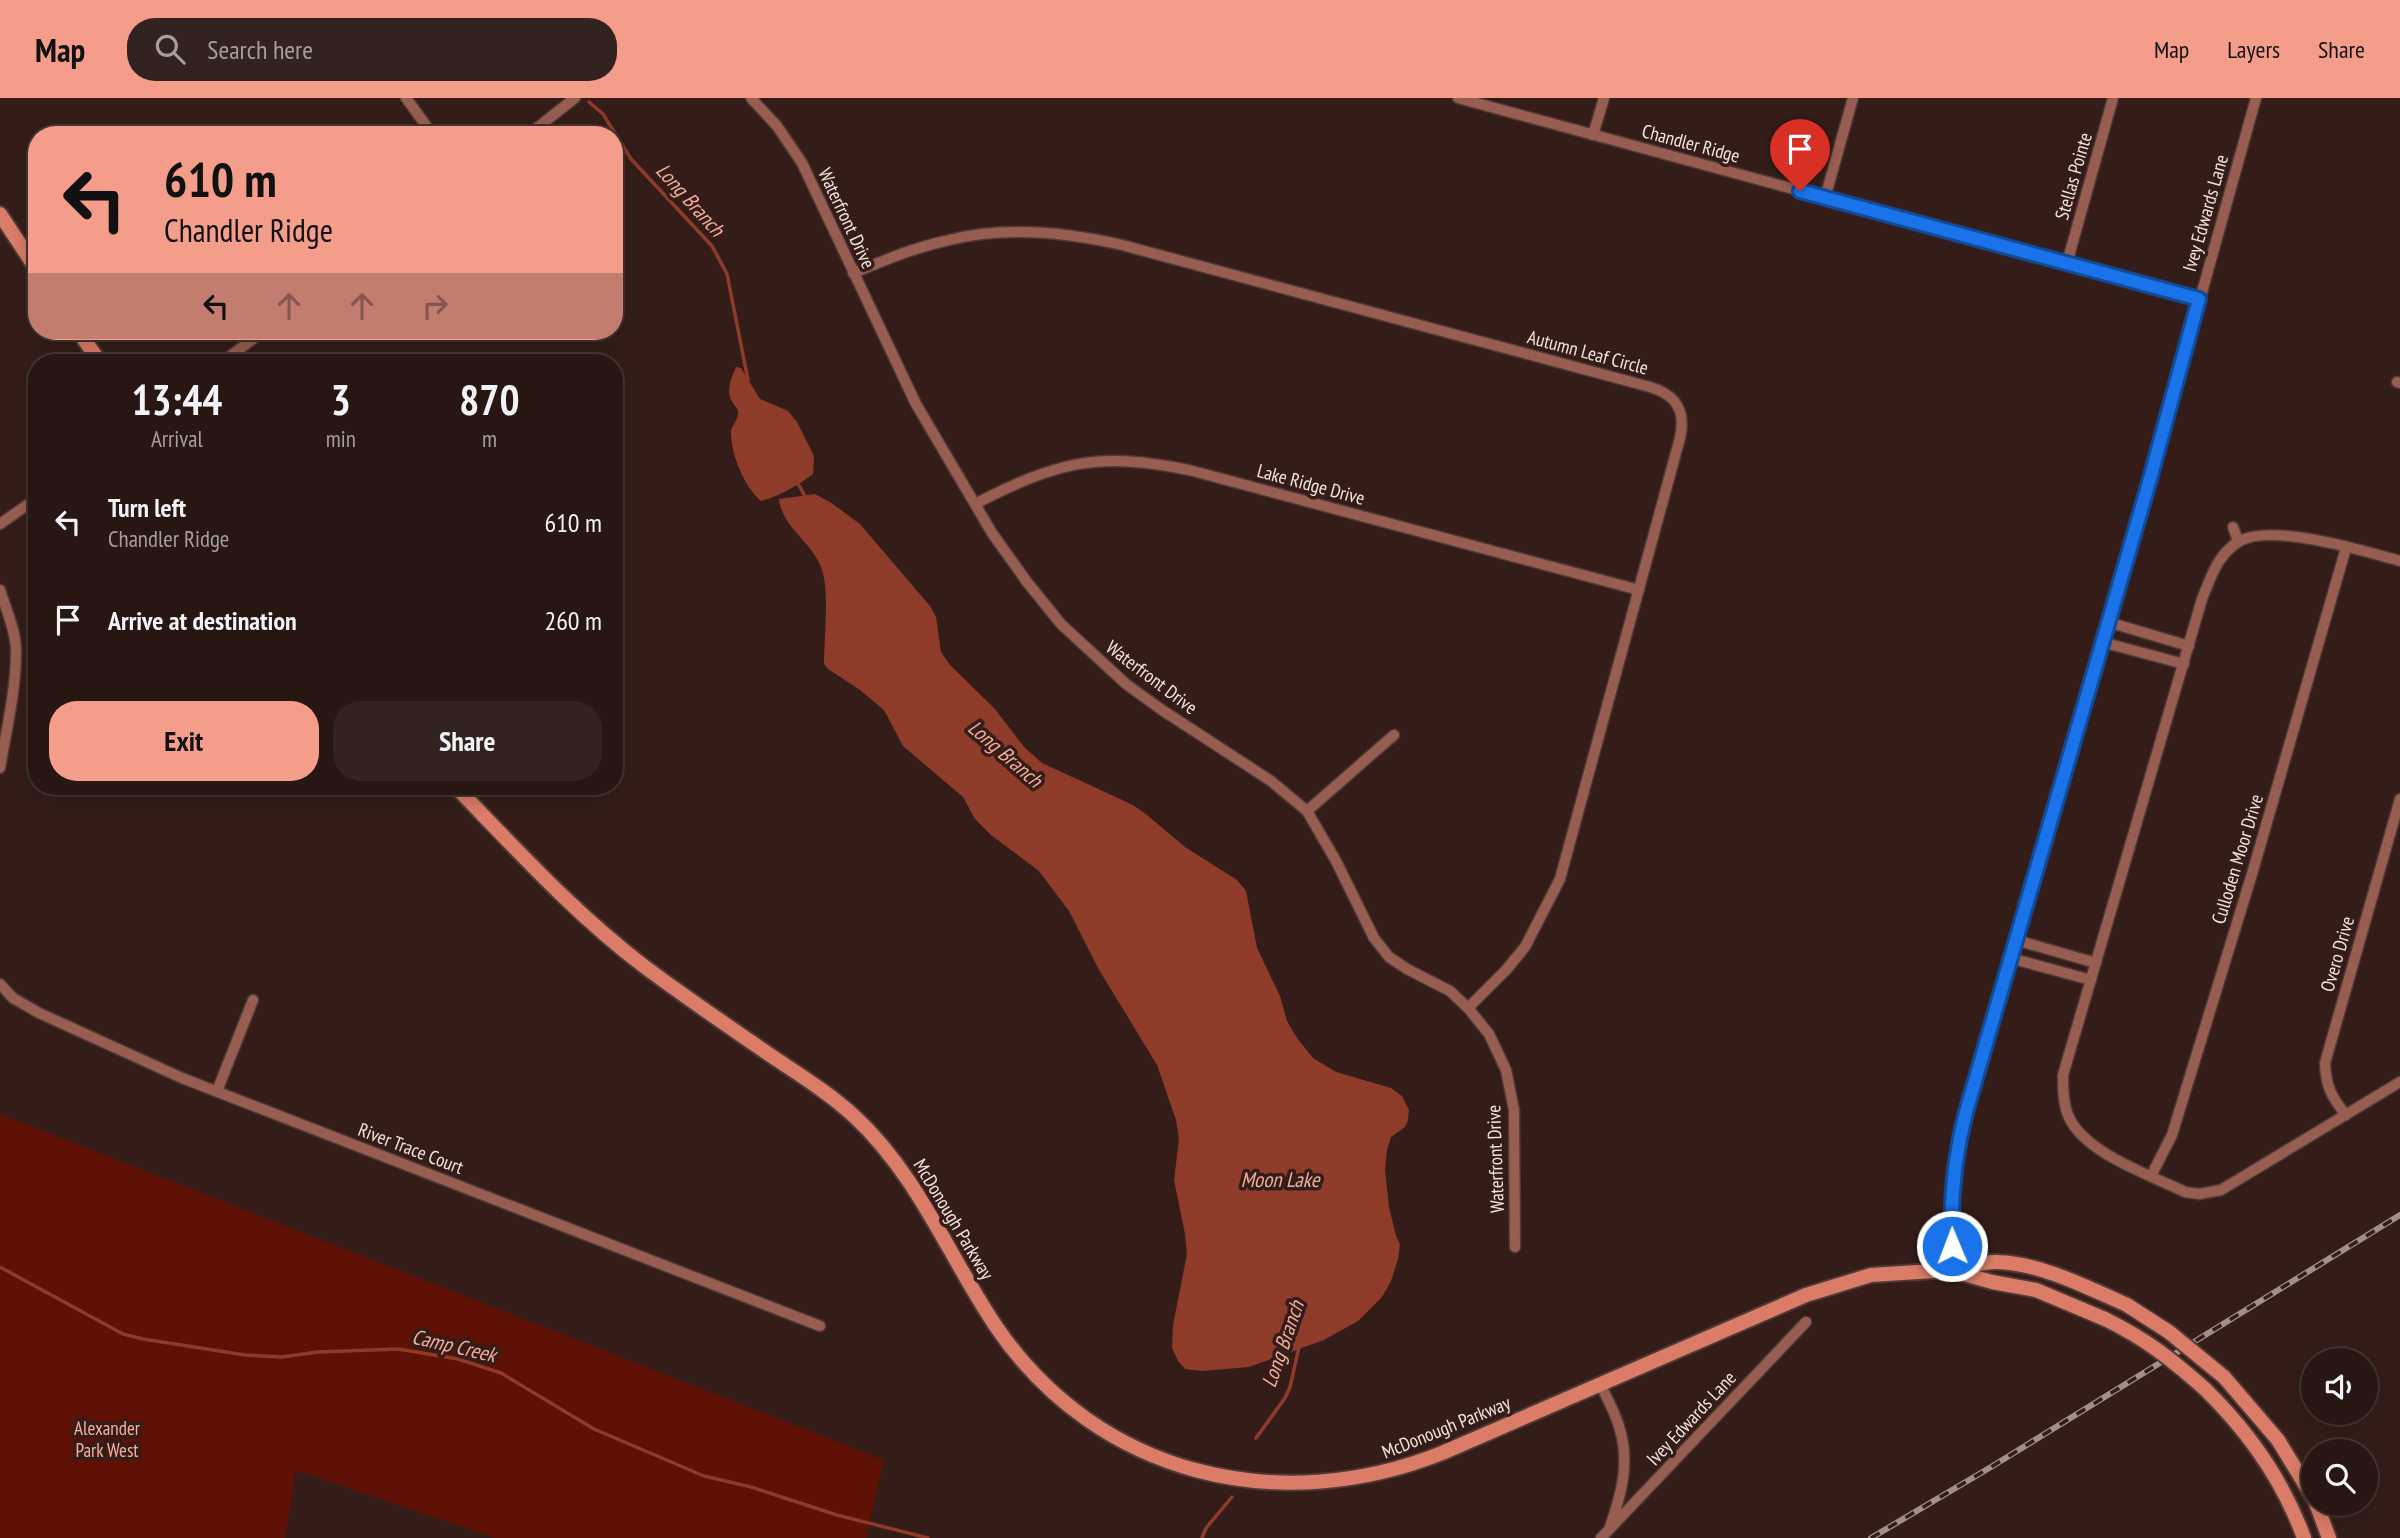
<!DOCTYPE html>
<html lang="en">
<head>
<meta charset="utf-8">
<style>
  body { margin:0; font-family:"PT Sans Narrow",sans-serif; background:#332320; color:#f1f3f6; height:100vh; display:flex; flex-direction:column; font-size:26px; white-space:nowrap }
  * { box-sizing:border-box; margin:0 }
  p { font-size:23px; color:#a49f9f }
  .icon { flex:none; width:38px; height:38px; fill:none; stroke:currentColor; stroke-width:2; stroke-linecap:round; stroke-linejoin:round }
  .map { position:relative; flex:1; overflow:hidden }
  .panel { position:absolute; left:28px; top:256px; width:595px; height:441px; display:flex; flex-direction:column; background:#271612; border-radius:28px; box-shadow:0 4px 18px #0003,0 0 0 2px #433532 }
  .panel>* { flex:none }
  .hud { position:absolute; left:28px; top:28px; width:595px; height:214px; border-radius:28px; box-shadow:0 4px 18px #0003,0 0 0 2px #433532; background:#f49d8b; color:#111; overflow:hidden }
  .tools { position:absolute; left:2301px; top:1250px; display:grid; gap:14px }
  .tools a { display:grid; place-items:center; width:77px; height:77px; border-radius:50%; background:#271612; box-shadow:0 4px 18px #0003,0 0 0 2px #433532; font-size:35px }
  .pin { position:absolute; display:grid; place-items:center; width:60px; height:60px; color:#fff; margin:-72px -30px; border-radius:50% 50% 50% 0; rotate:-45deg; box-shadow:0 0 7px #0007 }
  .pin .icon { rotate:45deg }
  .me { position:absolute; width:77px; margin:-38px; rotate:359deg; stroke-linejoin:round; filter:drop-shadow(0 0 5px #0008) }
  .turn { display:flex; align-items:center; gap:24px; height:147px; padding:0 21px; font-size:32px }
  .turn .icon { width:91px; height:91px; stroke-width:2.5 }
  .turn b { display:block; font-size:49px; line-height:60px }
  .lanes { display:flex; align-items:center; height:66px; padding:0 21px; background:#0003; justify-content:center; gap:35px; direction:ltr }
  .lanes .off { opacity:.35 }
  .eta { display:flex; justify-content:space-evenly; align-items:center; height:119px; text-align:center }
  .eta b { font-size:42px; font-weight:700; line-height:49px }
  .primary-button { display:flex; gap:14px; margin-top:auto; padding:14px 21px }
  .primary-button a { flex:1; height:80px; border-radius:28px; background:#f49d8b; color:#111; font-size:28px; font-weight:700; line-height:80px; text-align:center }
  .primary-button a+a { background:#332320; color:#f1f3f6 }
  ul { padding:0; list-style:none }
  li { display:flex; align-items:center; gap:21px; height:98px; padding:0 21px }
  li div { flex:1 }
  li b { display:block; font-size:26px }
  li em { font-style:normal }
  header { display:flex; align-items:center; gap:42px; box-sizing:border-box; height:98px; padding:0 35px; background:#f49d8b; color:#111 }
  header strong { font-size:33px }
  nav { display:flex; gap:38px; margin-inline-start:auto; font-size:24px }
  .search { width:490px; height:63px; background:#332320; display:flex; align-items:center; gap:18px; box-sizing:border-box; padding:0 24px; border-radius:28px; color:#a49f9f; font-size:26px }
  .map>svg:first-child { display:block }
  .green { fill:#5e1104 }
  .water { fill:#8e3b2a }
  .lines { fill:none; stroke-linecap:round; stroke-linejoin:round }
  .stream { stroke:#8e3b2a; stroke-width:3.5 }
  .street-casing { stroke:#4f3934; stroke-width:13 }
  .secondary-casing { stroke:#4f3934; stroke-width:18 }
  .street { stroke:#985d51; stroke-width:10 }
  .secondary { stroke:#da7c68; stroke-width:14 }
  .rail-casing { stroke:#a28f8a; stroke-width:6 }
  .rail { stroke:#341d18; stroke-width:3.5; stroke-dasharray:10; stroke-linecap:butt }
  .secondary-bridge-casing { stroke:#4f3934; stroke-width:18; stroke-linecap:butt }
  .secondary-bridge { stroke:#da7c68; stroke-width:14 }
  .route-casing { stroke:#114b97; stroke-width:18 }
  .route { stroke:#1a73e8; stroke-width:12 }
  .labels { text-anchor:middle; stroke-width:7; stroke-linejoin:round; paint-order:stroke }
  .street-label { font-size:19px; fill:#f4e3df; stroke:#341d18 }
  .park-label { font-size:19px; fill:#f7af9f; stroke:#341d18 }
  .water-label { font-size:21px; font-style:italic; fill:#f4ac9c; stroke:#341d18 }
</style>
</head>
<body>
<header>
<strong>Map</strong>
<div class="search"><svg class="icon" aria-label="search" viewBox="0 0 24 24"><circle cx="10" cy="10" r="6"/><path d="M15 15l6 6"/></svg>Search here</div>
<nav><a>Map</a><a>Layers</a><a>Share</a></nav>
</header>
<div class="map">
<svg width="2400" height="1440" viewBox="0 0 2400 1440">
  <rect width="100%" height="100%" fill="#341d18"/>
  <path class="green" d="M0,1016L884,1362L866,1440H495L296,1372L285,1440H0Z"/>
  <g class="water">
    <path d="M736,269L741,270L760,301L788,313L797,324L814,358L813,376C799,387 778,399 761,403C744,388 731,357 731,334C731,327 739,323 738,314C737,307 736,311 733,305C725,294 731,281 736,269Z"/>
    <path d="M815,396L830,404L860,426L930,508L936,519L941,554L950,567L995,611L1024,649L1042,665L1133,707L1147,717L1185,749L1237,782L1246,793L1257,850L1280,898L1287,923L1297,940L1313,960L1336,974L1391,990L1402,998L1409,1012L1408,1022L1405,1029L1391,1039L1387,1052L1385,1072L1389,1109L1396,1138L1400,1146L1398,1161L1391,1183L1382,1199L1358,1223L1324,1242L1249,1269L1202,1273L1185,1271L1178,1263L1172,1250L1173,1227L1187,1156L1185,1136L1174,1082L1179,1041L1176,1022L1157,967L1098,870L1069,813L1039,773L991,737L975,721L963,699L903,648L884,612L860,592L828,571L824,566C824,540 830,491 821,469C811,443 782,429 779,401Z"/>
  </g>
  <g class="lines">
    <g class="stream">
      <path d="M589,4L603,16L631,61L712,148L727,176L748,282"/>
      <path d="M796,382L806,400"/>
      <path d="M0,1169L123,1236L143,1241L245,1257L282,1259L318,1254L398,1251L458,1261L501,1275L594,1331L704,1378L751,1389L837,1417L928,1440"/>
      <path d="M1256,1340L1285,1300L1290,1289L1299,1249"/>
      <path d="M1202,1440L1206,1430L1232,1399"/>
    </g>
    <defs>
      <g id="street">
        <path d="M406,0L433,37"/>
        <path d="M751,0L777,28L802,65L916,306L992,435L1027,484L1061,526L1126,586L1162,612L1271,683L1307,713L1336,763L1374,840L1389,859L1407,871L1450,893L1468,910L1489,936L1506,972L1514,1012L1515,1149"/>
        <path d="M1458,0L2199,201"/>
        <path d="M528,37L575,0"/>
        <path d="M1593,37L1604,0"/>
        <path d="M1825,100L1853,0"/>
        <path d="M2067,165L2113,0"/>
        <path d="M853,175C883,163 913,150 945,143C1001,128 1066,134 1122,147L1650,289C1677,297 1686,313 1680,340L1560,781L1525,849L1506,872L1468,910"/>
        <path d="M222,264L264,233"/>
        <path d="M2397,284L2400,285"/>
        <path d="M975,406C1056,364 1098,353 1189,372L1639,492"/>
        <path d="M0,426L37,400"/>
        <path d="M2233,429L2238,443"/>
        <path d="M2400,463C2365,453 2271,425 2240,443C2218,455 2211,479 2202,501L2063,977C2063,993 2063,1011 2072,1025C2093,1058 2150,1077 2185,1094L2199,1096L2221,1092L2400,984"/>
        <path d="M0,492C6,511 15,531 16,550C17,587 6,634 0,670"/>
        <path d="M2108,524L2189,548"/>
        <path d="M2102,544L2184,566"/>
        <path d="M1307,713L1394,637"/>
        <path d="M2016,842L2096,865"/>
        <path d="M2010,860L2091,882"/>
        <path d="M0,886L13,900L39,915L182,980L820,1228"/>
        <path d="M217,993L253,902"/>
        <path d="M2346,1017C2331,998 2326,989 2325,965L2400,701"/>
        <path d="M2151,1078L2172,1037L2252,776L2346,450"/>
        <path d="M1950,1172L1951,1104L1955,1060L1966,1014L2150,381L2256,0"/>
        <path d="M1600,1286C1607,1300 1616,1316 1620,1332C1630,1366 1621,1397 1610,1429"/>
        <path d="M1601,1440L1806,1224"/>
      </g>
      <g id="secondary">
        <path d="M0,116L37,172"/>
        <path d="M78,233L100,264"/>
        <path d="M455,688C516,751 575,816 645,869C688,901 732,931 776,961C803,979 830,996 854,1018C918,1077 949,1159 997,1230C1099,1378 1279,1420 1442,1355L1806,1197L1871,1177L1950,1172L1992,1184L2036,1192L2105,1221"/>
        <path d="M1955,1172C1968,1169 1984,1163 1998,1164C2043,1166 2086,1189 2127,1207"/>
        <path d="M2224,1279L2278,1342L2314,1401"/>
        <path d="M2205,1291C2249,1334 2283,1382 2304,1440"/>
        <path d="M2316,1405L2329,1440"/>
      </g>
    </defs>
    <use href="#street" class="street-casing"/>
    <use href="#secondary" class="secondary-casing"/>
    <use href="#street" class="street"/>
    <use href="#secondary" class="secondary"/>
    <defs>
      <path id="rail" d="M1871,1440L1991,1369L2400,1117"/>
    </defs>
    <use href="#rail" class="rail-casing"/>
    <use href="#rail" class="rail"/>
    <defs>
      <g id="secondary-bridge">
        <path d="M2127,1207L2169,1234L2224,1279"/>
        <path d="M2105,1221C2146,1241 2171,1261 2205,1291"/>
      </g>
    </defs>
    <use href="#secondary-bridge" class="secondary-bridge-casing"/>
    <use href="#secondary-bridge" class="secondary-bridge"/>
  </g>
  <g class="lines">
    <defs>
      <path id="route" d="M1800,93L2199,201L2150,381L1966,1014C1954,1060 1950,1101 1952,1148"/>
    </defs>
    <use href="#route" class="route-casing"/>
    <use href="#route" class="route"/>
  </g>
  <g class="labels">
    <g class="street-label">
      <text transform="translate(1691 45) rotate(15)" y="7">Chandler Ridge</text>
      <text transform="translate(2073 78) rotate(-74)" y="7">Stellas Pointe</text>
      <text transform="translate(2205 115) rotate(-74)" y="7">Ivey Edwards Lane</text>
      <text transform="translate(847 120) rotate(65)" y="7">Waterfront Drive</text>
      <text transform="translate(1588 254) rotate(15)" y="7">Autumn Leaf Circle</text>
      <text transform="translate(1311 386) rotate(15)" y="7">Lake Ridge Drive</text>
      <text transform="translate(1152 579) rotate(37)" y="7">Waterfront Drive</text>
      <text transform="translate(2237 761) rotate(-73)" y="7">Culloden Moor Drive</text>
      <text transform="translate(2337 856) rotate(-74)" y="7">Overo Drive</text>
      <text transform="translate(411 1050) rotate(21)" y="7">River Trace Court</text>
      <text transform="translate(1495 1061) rotate(-92)" y="7">Waterfront Drive</text>
      <text transform="translate(954 1121) rotate(59)" y="7">McDonough Parkway</text>
      <text transform="translate(1691 1320) rotate(-47)" y="7">Ivey Edwards Lane</text>
      <text transform="translate(1446 1329) rotate(-22)" y="7">McDonough Parkway</text>
    </g>
    <g class="park-label">
      <text x="107" y="1337">Alexander<tspan x="107" dy="22">Park West</tspan></text>
    </g>
    <g class="water-label">
      <text transform="translate(690 102) rotate(48)" y="7">Long Branch</text>
      <text transform="translate(1005 656) rotate(41)" y="7">Long Branch</text>
      <text x="1280" y="1089">Moon Lake</text>
      <text transform="translate(1283 1246) rotate(-71)" y="7">Long Branch</text>
      <text transform="translate(454 1248) rotate(13)" y="7">Camp Creek</text>
    </g>
  </g>
</svg>
<div class="tools">
<a><svg class="icon" aria-label="sound" viewBox="0 0 24 24"><path d="M4 9h4l5-4v14l-5-4H4zM17 9q2 3 0 6"/></svg></a>
<a><svg class="icon" aria-label="search" viewBox="0 0 24 24"><circle cx="10" cy="10" r="6"/><path d="M15 15l6 6"/></svg></a>
</div>
<div class="pin" style="left:1800px;top:93px;background:#d93025"><svg class="icon" aria-label="arrive" viewBox="0 0 24 24"><path d="M6 21V4h12l-3 4 3 4H6"/></svg></div>
<svg class="me" style="left:1952px;top:1148px" viewBox="-20 -20 40 40"><circle r="17" fill="#1a73e8" stroke="#fff" stroke-width="3"/><path d="M0-11L8 9 0 5-8 9z" fill="#fff"/></svg>
<div class="hud">
<div class="turn"><svg class="icon" aria-label="left" viewBox="0 0 24 24"><path d="M17 20v-9H6M10 6l-5 5 5 5"/></svg><div><b>610 m</b>Chandler Ridge</div></div>
<div class="lanes"><svg class="icon" aria-label="left" viewBox="0 0 24 24"><path d="M17 20v-9H6M10 6l-5 5 5 5"/></svg><svg class="icon off" aria-label="ahead" viewBox="0 0 24 24"><path d="M12 20V5M6 11l6-6 6 6"/></svg><svg class="icon off" aria-label="ahead" viewBox="0 0 24 24"><path d="M12 20V5M6 11l6-6 6 6"/></svg><svg class="icon off" aria-label="right" viewBox="0 0 24 24"><path d="M7 20v-9h11M14 6l5 5-5 5"/></svg></div>
</div>
<section class="panel">
<div class="eta">
<div><b>13:44</b><p>Arrival</p></div>
<div><b>3</b><p>min</p></div>
<div><b>870</b><p>m</p></div>
</div>
<ul>
<li><svg class="icon" aria-label="left" viewBox="0 0 24 24"><path d="M17 20v-9H6M10 6l-5 5 5 5"/></svg><div><b>Turn left</b><p>Chandler Ridge</p></div><em>610 m</em></li>
<li><svg class="icon" aria-label="arrive" viewBox="0 0 24 24"><path d="M6 21V4h12l-3 4 3 4H6"/></svg><div><b>Arrive at destination</b></div><em>260 m</em></li>
</ul>
<div class="primary-button"><a>Exit</a><a>Share</a></div>
</section>
</div>
</body>
</html>
